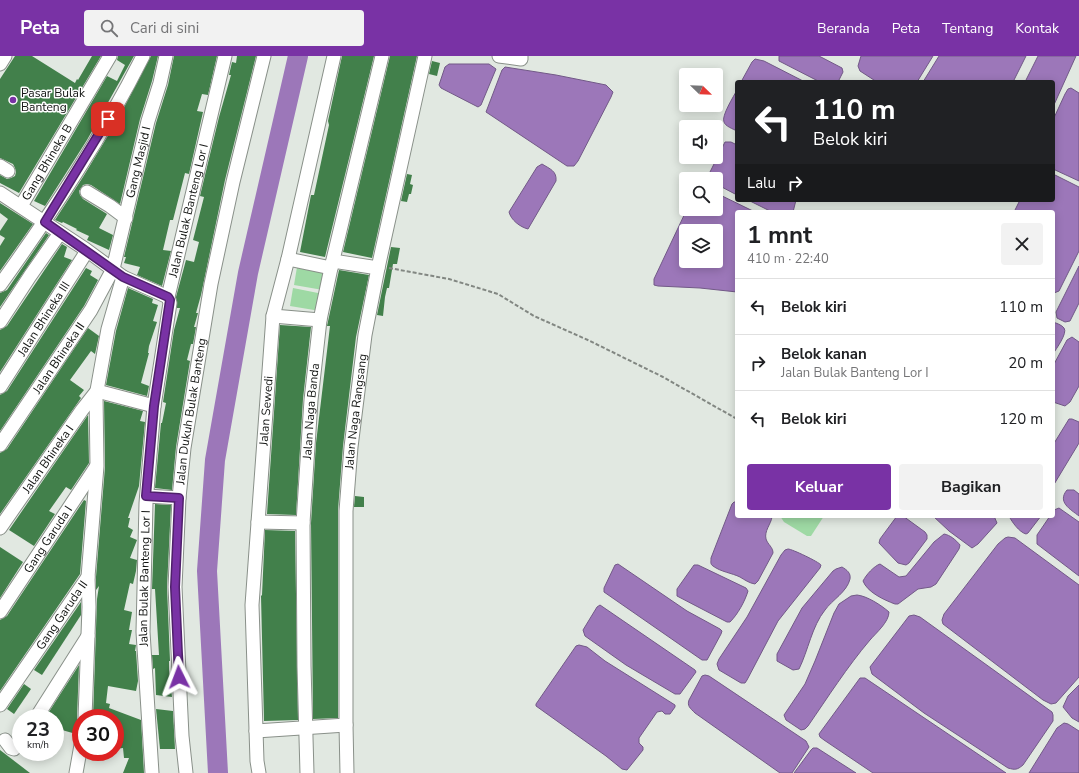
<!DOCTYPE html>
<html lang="id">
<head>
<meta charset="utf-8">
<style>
  body { margin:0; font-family:"Nunito Sans",sans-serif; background:#f2f2f2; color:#202124; height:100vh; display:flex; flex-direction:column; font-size:15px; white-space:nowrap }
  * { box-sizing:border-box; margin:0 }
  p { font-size:13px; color:#757577 }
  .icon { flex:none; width:22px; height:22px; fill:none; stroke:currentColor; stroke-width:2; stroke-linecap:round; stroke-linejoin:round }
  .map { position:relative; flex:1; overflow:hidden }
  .side { position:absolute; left:735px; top:154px; width:320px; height:308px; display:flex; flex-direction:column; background:#fff; border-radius:4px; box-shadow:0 2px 10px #0003 }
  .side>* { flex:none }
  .guide { position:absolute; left:735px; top:24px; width:320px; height:122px; border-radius:4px; box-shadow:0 2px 10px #0003; background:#202124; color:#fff; overflow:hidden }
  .needle { width:26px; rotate:113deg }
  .fabs { position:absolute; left:679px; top:12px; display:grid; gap:8px }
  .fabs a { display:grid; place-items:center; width:44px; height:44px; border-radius:4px; background:#fff; box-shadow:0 2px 10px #0003; font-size:20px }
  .speed { position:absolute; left:12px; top:653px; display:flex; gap:8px; font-size:20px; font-weight:700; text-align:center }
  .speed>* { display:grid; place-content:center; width:52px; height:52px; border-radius:50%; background:#fff; box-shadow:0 2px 10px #0003; line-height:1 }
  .speed small { font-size:10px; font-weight:400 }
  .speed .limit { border:6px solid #d22; background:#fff; color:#111 }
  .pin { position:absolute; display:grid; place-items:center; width:34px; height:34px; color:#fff; margin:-17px; border-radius:8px; box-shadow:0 2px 6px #0006 }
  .me { position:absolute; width:44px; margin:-22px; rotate:357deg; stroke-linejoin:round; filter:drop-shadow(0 0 3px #0008) }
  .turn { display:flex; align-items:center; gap:14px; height:84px; padding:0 12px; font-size:18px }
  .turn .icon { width:52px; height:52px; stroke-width:2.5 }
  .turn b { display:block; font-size:28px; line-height:34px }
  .then { display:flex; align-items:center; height:38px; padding:0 12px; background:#0003; gap:8px; font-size:15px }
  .round { display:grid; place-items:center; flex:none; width:42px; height:42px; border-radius:4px; background:#f2f2f2 }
  .head { display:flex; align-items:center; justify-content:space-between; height:68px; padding:0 12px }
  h1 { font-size:24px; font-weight:700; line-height:30px }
  .cta { display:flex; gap:8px; margin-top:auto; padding:8px 12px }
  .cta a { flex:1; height:46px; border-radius:4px; background:#7932a5; color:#fff; font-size:16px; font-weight:700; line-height:46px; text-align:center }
  .cta a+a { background:#f2f2f2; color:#202124 }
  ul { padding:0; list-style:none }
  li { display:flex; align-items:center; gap:12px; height:56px; padding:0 12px; border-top:1px solid #e0e0e0 }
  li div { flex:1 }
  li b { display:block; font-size:15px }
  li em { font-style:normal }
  header { display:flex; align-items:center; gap:24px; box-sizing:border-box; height:56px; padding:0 20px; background:#7932a5; color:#fff }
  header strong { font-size:19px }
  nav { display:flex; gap:22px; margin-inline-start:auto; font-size:14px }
  .search { width:280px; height:36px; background:#f2f2f2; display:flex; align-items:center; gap:10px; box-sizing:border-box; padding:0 14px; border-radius:4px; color:#757577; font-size:15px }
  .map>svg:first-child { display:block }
  .green { fill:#9ed9a4 }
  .water { fill:#9c77b9; stroke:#725987; fill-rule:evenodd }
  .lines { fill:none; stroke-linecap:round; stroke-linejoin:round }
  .river { stroke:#9c77b9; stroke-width:20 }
  .building { fill:#42804b }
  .minor-casing { stroke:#899089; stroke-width:15 }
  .path { stroke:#828782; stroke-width:2; stroke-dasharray:4 2; stroke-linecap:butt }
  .minor { stroke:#fff; stroke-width:13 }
  .route-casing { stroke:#4f206b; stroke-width:10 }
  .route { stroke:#7932a5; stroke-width:7 }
  .poi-dot { fill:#7932a5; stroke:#fff; stroke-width:1.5 }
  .labels { text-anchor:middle; stroke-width:3; stroke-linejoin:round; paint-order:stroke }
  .poi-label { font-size:12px; fill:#111311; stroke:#fff; text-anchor:start }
  .street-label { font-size:12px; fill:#111311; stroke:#fff }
</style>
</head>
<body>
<header>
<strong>Peta</strong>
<div class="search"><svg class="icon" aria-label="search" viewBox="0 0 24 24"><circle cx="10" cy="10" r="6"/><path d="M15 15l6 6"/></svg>Cari di sini</div>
<nav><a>Beranda</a><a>Peta</a><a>Tentang</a><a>Kontak</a></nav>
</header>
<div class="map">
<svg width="1079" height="717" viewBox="0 0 1079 717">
  <rect width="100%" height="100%" fill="#e1e8e1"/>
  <g class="green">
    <path d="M297,211L327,216L323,234L294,229Z"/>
    <path d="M293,232L323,238L320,255L290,250Z"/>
    <path d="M780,460H824L811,480H807L784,466Z"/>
  </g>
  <g class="water">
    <path d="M779,0H819L842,12L843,16L838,26H820L781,6L779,5Z"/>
    <path d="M861,0H933L917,26H877L860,15L858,10Z"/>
    <path d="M939,0H1026L1013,26H923Z"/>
    <path d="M1038,0H1076L1053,51V26H1025Z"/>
    <path d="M755,3L764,5L805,26H741L752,6Z"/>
    <path d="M449,8H489L496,13L481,49L478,51L441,32L439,29L445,11Z"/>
    <path d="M505,11L556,19L606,29L613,36L611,41L578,105L574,110H567L486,56L502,14Z"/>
    <path d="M1071,32L1079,37V125L1053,113V64L1065,38L1068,33Z"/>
    <path d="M737,34V75C733,73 725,70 724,66C721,60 734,40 737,34Z"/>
    <path d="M725,86H731L737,89V139L716,128V123L707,122Z"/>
    <path d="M542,108C550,113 557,115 556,125L528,173C520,171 511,164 509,156L537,111Z"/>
    <path d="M1053,118L1079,131V195L1059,235L1054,237L1053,156H1014L1020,144H1053Z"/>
    <path d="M716,137L755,156H737V236L700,232L658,230L654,229V223L687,153H716ZM686,175H716V205H686Z"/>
    <path d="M748,144H796L793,156H772Z"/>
    <path d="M1079,210V247L1070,265L1065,266L1057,262L1056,256Z"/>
    <path d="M1053,266C1056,267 1062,269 1064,272C1068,277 1056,293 1053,298Z"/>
    <path d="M1072,281L1079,286V330L1070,346L1065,350L1053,346V310L1067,284Z"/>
    <path d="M1069,363H1072L1079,366V387L1053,430V389Z"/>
    <path d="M1067,434H1074L1079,438V460C1070,453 1057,446 1067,434Z"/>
    <path d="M734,446H737V460L772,461C771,468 764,475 766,483C768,489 773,491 773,497L758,525L755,528C749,527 745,524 740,521C732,517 721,516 713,510C710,508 711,506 711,502L732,448Z"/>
    <path d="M1059,452L1079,466V520L1037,488V479L1050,460H1053L1054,454Z"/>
    <path d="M897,460H903L925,476L927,479V483L909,507L906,509L898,507L879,487L880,483Z"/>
    <path d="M933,460H994L997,467L978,488L972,492L949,475Z"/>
    <path d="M1009,460H1041L1028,477L1026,478C1019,476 1012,466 1009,460Z"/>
    <path d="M944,478C950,479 956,484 960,489L959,493L936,528L931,531L918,533L898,548H895C884,544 867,536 863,525C866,519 874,510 880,508L899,521L906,520L934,486Z"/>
    <path d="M1008,481L1015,482L1079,529V621L1056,647L1051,648L1043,644L943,568L942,564L944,558L998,488L1005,482Z"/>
    <path d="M788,493C792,493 819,506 821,509L820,512L778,565L747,624L745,627H741L719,614L717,608L719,603L747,561L781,499L785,494Z"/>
    <path d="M618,508L687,555L720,573L722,575L721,578L707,604H702L604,536V532L615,509Z"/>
    <path d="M694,509H698L746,532L748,535C745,545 738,558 730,566H727L677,540V533Z"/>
    <path d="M842,511C847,514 851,517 850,523C847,536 832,544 825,554C812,570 808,595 799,613L793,614L777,605V598L802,552L833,515L836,513Z"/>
    <path d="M857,539C867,540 881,549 889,556C889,566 876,577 870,584C847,611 828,641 808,670L805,673L801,674L786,664L784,659L805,628L815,605L834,557L839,548L851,540Z"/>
    <path d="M600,549L695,614L696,616L680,638H675L626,609L585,580L583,574L597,551Z"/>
    <path d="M914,559L920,561L1052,656L1053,659V665L1023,709C1017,714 1015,714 1008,712L924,657L872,618L870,611L906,564L909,560Z"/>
    <path d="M579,589L587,591L605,605L675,649V651L670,658H665L662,655L657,656L639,682V687L643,691V694L627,714L622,713L606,700L536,650V648L576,590Z"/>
    <path d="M705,619L709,620L806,685L809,691L792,717H780L695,657C690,652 687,650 689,644L702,620Z"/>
    <path d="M860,622H865L1006,717H873L824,684L820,681L819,678Z"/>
    <path d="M1079,629V666L1072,662L1063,651L1068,640Z"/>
    <path d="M1064,667L1068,668L1079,675V717H1029L1057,672Z"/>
    <path d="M813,692H817L856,717H794L811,694Z"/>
  </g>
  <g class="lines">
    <path class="river" d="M218,717L207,515L215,404L248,217L298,0"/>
  </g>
  <g class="building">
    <path d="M15,0H32L75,27L77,23L78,24L92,0H101L19,137L0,127V119L7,123L11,122L15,120L16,116L15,112L13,108L0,102V23Z"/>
    <path d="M118,0H134L87,84L45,150L34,145L107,20L117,25L125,9L117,4Z"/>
    <path d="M151,0H158L152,25L140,63L120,148L91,129L87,128L83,129L79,135L80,139L83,143L107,158L99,172L113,179L109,194L87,184L89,180L76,174L77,173L63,166L62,167L55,164L83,121L118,63Z"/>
    <path d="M174,0H217L208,39L202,38L197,55L203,56L189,118L185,117L173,164H170L163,194L171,195L162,230L137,219L140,211L124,207L126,201H124L156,67L168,29Z"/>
    <path d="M237,0H256L225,124L201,239L196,257H198L194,271H196L193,288H191L187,304L190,305L176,391L172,434L155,432L161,367H162L166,347L163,346L174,274L180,252H177L176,241L186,204L194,206L199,186L193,184L204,141L200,140L219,61L231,19H229L232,6L236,7Z"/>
    <path d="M342,0H374L325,201L300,196L311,139H314L329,69L328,65Z"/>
    <path d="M390,0H417L372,202L343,196Z"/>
    <path d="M432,5L440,7L437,20L429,18Z"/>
    <path d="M407,118L412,119L410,128L413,129L411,138H409L407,146L401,145Z"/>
    <path d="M0,147L33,168L0,215V190L5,182L0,179V175L8,163L0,157Z"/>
    <path d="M46,177L49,179L0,251V237L7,234Z"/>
    <path d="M62,188L67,191L64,201L72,204L0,316V274L7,270Z"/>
    <path d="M391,191L400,192L397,208H393L389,232H387L385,241L383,260L377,259Z"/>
    <path d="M86,212L92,215L90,219L98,224L84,250L0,375V339L7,335Z"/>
    <path d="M339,214L369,219L356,281L343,390L338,454V662L313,663L311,467L316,387L330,270H327Z"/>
    <path d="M128,232L153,243L152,247L158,249L153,265L157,266L149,290L148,297H149L141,327L149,330L147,340L106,329L116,275Z"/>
    <path d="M280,269L311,271L303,343L296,459L267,458Z"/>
    <path d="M88,272L99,280L95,298L91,295L70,324L84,334L79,340L81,342L0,458V397L7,393Z"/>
    <path d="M104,345L143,355L140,365L145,366L139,430L128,462H130L128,471L133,474L130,481L137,484L130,502L137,504L136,515L133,528L130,527L124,554L132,556L129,574H132L129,588L136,589L135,595H136L138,625L136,635L108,630L106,647L110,648L109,652L141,664L144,717H123L129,702H124L123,692L115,693V662H93L97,543L99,530L96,534V521L105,411Z"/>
    <path d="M88,359L89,407L71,434L66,431L49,455L55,458L34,490L9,474Z"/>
    <path d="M355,440L364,441V451H354Z"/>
    <path d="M84,444L86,445L80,518L0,635V564L7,560Z"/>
    <path d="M155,448L171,449L167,531L170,605H169V614L172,641L156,639L155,612L153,613L152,599H159L155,533H152Z"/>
    <path d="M265,474L295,475L298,664L264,665L261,540L262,539Z"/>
    <path d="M0,491L23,506L0,542Z"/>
    <path d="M81,546V559L42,619L34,614Z"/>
    <path d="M79,609L77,662L79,667L76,678L55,672V662H45Z"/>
    <path d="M24,628L31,633L14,658L7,653Z"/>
    <path d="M156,653L173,655L175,693H160Z"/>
    <path d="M0,694L30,717H0Z"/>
  </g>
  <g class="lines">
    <defs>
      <g id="minor">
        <path d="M499,0L521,3V0"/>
        <path d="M0,8L5,0"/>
        <path d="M0,110L8,115"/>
        <path d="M87,136L110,150L126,162"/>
        <path d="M0,137L85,193L123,221L168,241"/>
        <path id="s1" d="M21,150L110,0"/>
        <path d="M288,203L331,212"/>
        <path d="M333,205L378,212"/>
        <path d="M0,229C52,156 103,80 143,0"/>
        <path d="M273,260L320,264"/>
        <path d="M0,266L30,220L60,177"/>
        <path id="s2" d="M0,331L87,195"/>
        <path id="s3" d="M0,389L91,254L113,213L148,65L160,27L166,0"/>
        <path d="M147,440L179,442"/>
        <path d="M258,466L303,467"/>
        <path id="s4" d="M0,472L82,354L97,335L154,350"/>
        <path id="s5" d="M0,556L96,411"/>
        <path id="s6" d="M0,649L88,521"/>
        <path d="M36,662L88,580"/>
        <path d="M85,662L89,551L88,521L97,410L96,340L108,273L123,221"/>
        <path d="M256,675L346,669"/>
        <path d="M5,684L11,692L14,693L21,685"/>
        <path d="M76,717L81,689"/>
        <path id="s7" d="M152,717L143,576L146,447L154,350L170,247L168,241L225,0"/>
        <path id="s8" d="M186,717L182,680L175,531L179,442L184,392L211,228L233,126L264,0"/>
        <path id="s9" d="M259,717L257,705L252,549L273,260L288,203L334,0"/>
        <path id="s10" d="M307,717L304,610L303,467L311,344L320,264L331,212L382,0"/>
        <path id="s11" d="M347,717L346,669V455L351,391L365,279L378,212L425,0"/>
      </g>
    </defs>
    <use href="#minor" class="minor-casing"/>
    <path class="path" d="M389,212L449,223L498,238L534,260L590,285L663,321L737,363"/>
    <use href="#minor" class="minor"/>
  </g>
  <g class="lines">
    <defs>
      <path id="route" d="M108,63L45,166L123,221L168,241L170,244L154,350L146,440L179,442L175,531L179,621"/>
    </defs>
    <use href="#route" class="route-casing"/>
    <use href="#route" class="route"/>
  </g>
  <circle class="poi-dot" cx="13" cy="44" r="4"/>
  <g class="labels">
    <g class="poi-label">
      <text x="21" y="41">Pasar Bulak<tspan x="21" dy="14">Banteng</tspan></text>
    </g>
    <g class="street-label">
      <text dy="4" stroke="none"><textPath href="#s1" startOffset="51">Gang Bhineka B</textPath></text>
      <text dy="4" stroke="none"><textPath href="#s3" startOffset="319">Gang Masjid I</textPath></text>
      <text dy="4" stroke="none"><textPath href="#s7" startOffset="567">Jalan Bulak Banteng Lor I</textPath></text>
      <text dy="4" stroke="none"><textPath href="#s2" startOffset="81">Jalan Bhineka III</textPath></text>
      <text dy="4" stroke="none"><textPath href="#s3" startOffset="105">Jalan Bhineka II</textPath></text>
      <text dy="4" stroke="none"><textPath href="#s8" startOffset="363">Jalan Dukuh Bulak Banteng</textPath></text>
      <text dy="4" stroke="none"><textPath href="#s9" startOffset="363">Jalan Sewedi</textPath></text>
      <text dy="4" stroke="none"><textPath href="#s10" startOffset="362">Jalan Naga Banda</textPath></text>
      <text dy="4" stroke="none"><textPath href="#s11" startOffset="362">Jalan Naga Rangsang</textPath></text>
      <text dy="4" stroke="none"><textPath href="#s4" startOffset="84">Jalan Bhineka I</textPath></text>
      <text dy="4" stroke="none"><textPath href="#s5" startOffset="87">Gang Garuda I</textPath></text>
      <text dy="4" stroke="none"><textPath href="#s7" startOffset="195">Jalan Bulak Banteng Lor I</textPath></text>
      <text dy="4" stroke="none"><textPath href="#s6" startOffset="109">Gang Garuda II</textPath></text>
    </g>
  </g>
</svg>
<div class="fabs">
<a><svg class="needle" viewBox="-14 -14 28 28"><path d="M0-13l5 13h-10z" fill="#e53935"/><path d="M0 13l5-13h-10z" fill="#757577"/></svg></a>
<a><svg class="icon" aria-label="sound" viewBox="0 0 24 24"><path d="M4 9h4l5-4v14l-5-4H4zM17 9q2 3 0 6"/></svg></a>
<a><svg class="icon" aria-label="search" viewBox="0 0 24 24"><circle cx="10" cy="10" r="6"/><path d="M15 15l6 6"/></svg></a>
<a><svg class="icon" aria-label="layers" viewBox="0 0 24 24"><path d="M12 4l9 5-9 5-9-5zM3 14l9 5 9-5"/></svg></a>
</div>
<div class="speed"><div>23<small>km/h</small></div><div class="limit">30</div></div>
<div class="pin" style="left:108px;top:63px;background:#d93025"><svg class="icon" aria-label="arrive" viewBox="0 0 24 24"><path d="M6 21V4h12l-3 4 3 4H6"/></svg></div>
<svg class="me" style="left:179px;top:621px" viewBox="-20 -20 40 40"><path d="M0-17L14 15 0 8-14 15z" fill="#7932a5" stroke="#fff" stroke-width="4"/></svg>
<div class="guide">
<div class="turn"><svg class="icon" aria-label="left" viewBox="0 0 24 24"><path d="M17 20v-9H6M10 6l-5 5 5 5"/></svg><div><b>110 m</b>Belok kiri</div></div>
<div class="then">Lalu<svg class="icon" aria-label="right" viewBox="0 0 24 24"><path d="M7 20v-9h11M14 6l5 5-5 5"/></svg></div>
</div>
<section class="side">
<div class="head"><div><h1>1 mnt</h1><p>410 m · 22:40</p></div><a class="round"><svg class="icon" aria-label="close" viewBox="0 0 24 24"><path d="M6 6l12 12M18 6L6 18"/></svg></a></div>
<ul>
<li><svg class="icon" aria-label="left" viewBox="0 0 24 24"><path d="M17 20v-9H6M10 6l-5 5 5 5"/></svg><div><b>Belok kiri</b></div><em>110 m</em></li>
<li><svg class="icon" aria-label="right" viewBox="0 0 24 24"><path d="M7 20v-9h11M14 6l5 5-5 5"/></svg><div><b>Belok kanan</b><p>Jalan Bulak Banteng Lor I</p></div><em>20 m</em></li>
<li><svg class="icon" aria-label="left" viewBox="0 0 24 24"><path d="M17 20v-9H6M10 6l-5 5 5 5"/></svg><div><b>Belok kiri</b></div><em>120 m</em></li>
</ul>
<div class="cta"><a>Keluar</a><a>Bagikan</a></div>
</section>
</div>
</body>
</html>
